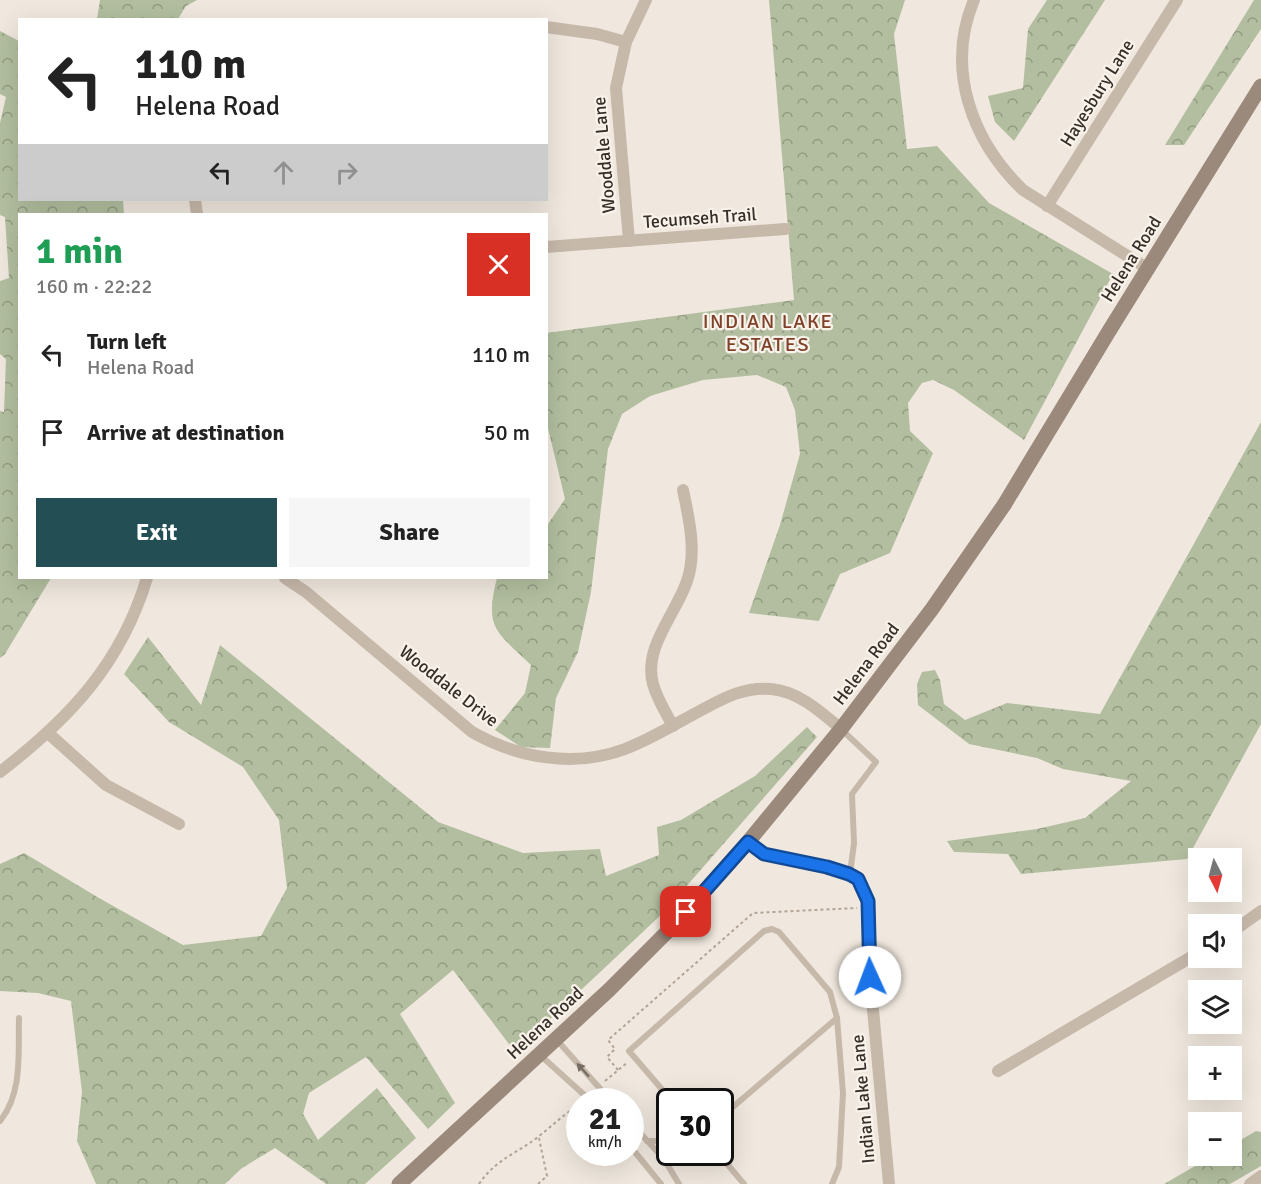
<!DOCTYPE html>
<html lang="en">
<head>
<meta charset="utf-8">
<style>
  body { margin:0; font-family:Signika,sans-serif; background:#f6f6f6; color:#222; height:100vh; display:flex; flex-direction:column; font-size:22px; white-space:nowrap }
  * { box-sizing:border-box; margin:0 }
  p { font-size:20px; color:#767676 }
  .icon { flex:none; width:33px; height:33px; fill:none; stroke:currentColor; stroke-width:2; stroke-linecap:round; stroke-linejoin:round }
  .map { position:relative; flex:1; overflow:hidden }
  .details { position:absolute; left:18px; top:213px; width:530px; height:366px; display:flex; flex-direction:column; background:#fff; border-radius:0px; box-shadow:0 6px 24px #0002 }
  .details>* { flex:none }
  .guide { position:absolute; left:18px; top:18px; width:530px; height:183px; border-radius:0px; box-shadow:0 6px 24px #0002; background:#fff; color:#222; overflow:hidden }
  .needle { width:39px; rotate:174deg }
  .fabs { position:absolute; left:1188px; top:848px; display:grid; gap:12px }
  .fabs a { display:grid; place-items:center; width:54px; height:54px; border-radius:0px; background:#fff; box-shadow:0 6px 24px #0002; font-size:30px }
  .speed { position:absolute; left:566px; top:1088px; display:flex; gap:12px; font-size:30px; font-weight:700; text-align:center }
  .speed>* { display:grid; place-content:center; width:78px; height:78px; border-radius:50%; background:#fff; box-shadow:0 6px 24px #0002; line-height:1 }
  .speed small { font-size:15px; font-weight:400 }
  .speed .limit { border:3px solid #111; border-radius:9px; background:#fff; color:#111 }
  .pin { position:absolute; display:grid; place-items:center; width:51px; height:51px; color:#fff; margin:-26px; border-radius:12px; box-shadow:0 3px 9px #0006 }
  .me { position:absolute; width:66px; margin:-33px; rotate:358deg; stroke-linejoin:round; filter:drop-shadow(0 0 4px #0008) }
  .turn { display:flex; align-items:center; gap:21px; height:126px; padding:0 18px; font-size:27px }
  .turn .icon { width:78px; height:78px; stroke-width:2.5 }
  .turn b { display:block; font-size:42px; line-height:51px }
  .lanes { display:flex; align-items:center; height:57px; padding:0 18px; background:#0003; justify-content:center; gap:30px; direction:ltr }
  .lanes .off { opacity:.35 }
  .round { display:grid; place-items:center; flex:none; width:63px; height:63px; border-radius:0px; background:#f6f6f6 }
  .overview { display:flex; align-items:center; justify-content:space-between; height:102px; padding:0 18px }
  h1 { font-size:36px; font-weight:700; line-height:45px; color:#1e9e55 }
  .button { display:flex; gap:12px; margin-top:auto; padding:12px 18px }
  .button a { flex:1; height:69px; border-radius:0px; background:#224e54; color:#fff; font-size:24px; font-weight:700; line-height:69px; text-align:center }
  .button a+a { background:#f6f6f6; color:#222 }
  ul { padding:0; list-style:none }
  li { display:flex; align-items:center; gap:18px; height:78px; padding:0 18px }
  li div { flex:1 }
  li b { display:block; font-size:22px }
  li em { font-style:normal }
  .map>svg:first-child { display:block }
  .forest { fill:url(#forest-crowns) }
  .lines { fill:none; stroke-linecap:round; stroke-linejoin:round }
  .path { stroke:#b3a395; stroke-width:2; stroke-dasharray:3 3; stroke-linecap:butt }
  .lane { stroke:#c7b9aa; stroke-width:6 }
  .street { stroke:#c7b9aa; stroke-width:12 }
  .secondary { stroke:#9b897c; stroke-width:15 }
  .oneway { fill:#776d63 }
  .route-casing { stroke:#114b97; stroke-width:15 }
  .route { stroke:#1a73e8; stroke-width:10 }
  .labels { text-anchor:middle; stroke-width:4.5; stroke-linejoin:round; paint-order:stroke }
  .street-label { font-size:18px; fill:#362e29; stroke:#f8f2ea }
  .neighbourhood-label { font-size:20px; letter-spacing:1.5px; fill:#7e4129; stroke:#f8f2ea }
</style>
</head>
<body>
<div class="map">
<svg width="1261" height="1184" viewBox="0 0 1261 1184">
  <defs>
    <pattern id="forest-crowns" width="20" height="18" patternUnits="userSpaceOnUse" patternTransform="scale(1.5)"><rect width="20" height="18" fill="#b2be9f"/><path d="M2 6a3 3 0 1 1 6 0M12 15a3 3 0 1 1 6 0" fill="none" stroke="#929b82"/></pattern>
  </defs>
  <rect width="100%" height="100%" fill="#f0e8de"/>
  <g class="forest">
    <path d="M100,0H197L186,6L178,19H97Z"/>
    <path d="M769,0H905L894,34L907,149L937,146L989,203L1113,274L1024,440L954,390L933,380L922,383L908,403L910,431L933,453L890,553L840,574L819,621L749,613L780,525L800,454L795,410L786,387L757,375L703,380L650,396L622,414L608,449L591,592L578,652L556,698L550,748L521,747L495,730L525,693L531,665C496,631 484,629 497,578H546V527L565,499L546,420V333L794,300Z"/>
    <path d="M1047,0H1105L1014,141L995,122L988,96L1023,88L1028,29Z"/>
    <path d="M1254,0H1261V29L1184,145H1165Z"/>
    <path d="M0,31L19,41L20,200H123L124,214H20V578H51L5,654L0,658V411L4,412L6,359L0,354V281L9,278L5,217L0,215V123L6,97L0,94Z"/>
    <path d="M1261,422V724L1187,859L1021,874L1008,854L954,852L947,841L1037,829L1085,818L1131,781L1063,769L1037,758L969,744L918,705L917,684L922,672L935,670L940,680L944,704L965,720L1007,703L1100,714Z"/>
    <path d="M148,637L201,705L220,645L438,822L523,853L600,849L606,876L659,855L657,827L681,820L755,776L807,727L817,737L663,913L515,1052L453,970L400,1014L455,1103L428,1129L366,1057L309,1093L303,1114L318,1140L377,1088L416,1138L365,1184H326L275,1148L242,1168L225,1184H96L77,1141L82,1092L71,1001L38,993L0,991V864L24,853L99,898L183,945L261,936L287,888L279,820L243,767L169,722L124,674Z"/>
    <path d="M1256,1131L1261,1132V1166L1230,1184H1164L1214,1155H1232V1145Z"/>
  </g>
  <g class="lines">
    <g class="path">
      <path d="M618,1070L607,1057L615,1049L608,1040L753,913L857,908"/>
      <path d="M605,1081L628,1062"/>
      <path d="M479,1184C496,1159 516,1154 538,1137C552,1126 564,1114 579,1105"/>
      <path d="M538,1184L547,1176L539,1138"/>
    </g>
    <g class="lane">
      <path d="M841,729L876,762L852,794L854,843L850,874"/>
      <path d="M556,1039L611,1101"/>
      <path d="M540,1055L591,1101"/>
      <path d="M672,1101L629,1051L764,931L772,929L779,932L830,992L837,1018L843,1093L839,1167L832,1184"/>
      <path d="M720,1118L837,1018"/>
      <path d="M0,1121C23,1093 18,1053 19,1018"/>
      <path d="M630,1122L664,1159L679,1184"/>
      <path d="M647,1141H669"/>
      <path d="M630,1146L661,1184"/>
      <path d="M717,1152L744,1184"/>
    </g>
    <g class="street">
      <path d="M974,0C945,69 972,141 1023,190L1148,269"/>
      <path d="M546,27L597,34L626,42"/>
      <path d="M195,200L197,214"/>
      <path d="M1047,206L1177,0"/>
      <path d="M629,241L616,88L626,42L646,0"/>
      <path d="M546,247L785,229"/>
      <path d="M285,578L306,592L472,732C518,758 574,768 625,749C649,740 672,726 694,714C719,701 742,686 771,689C798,691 821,712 841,729"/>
      <path d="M673,726C666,713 657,699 653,684C643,647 676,614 687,581C697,553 689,518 683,490"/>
      <path d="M48,733L106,785L179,824"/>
      <path d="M0,772C70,718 121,664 147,578"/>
      <path d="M748,842L764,854L850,874L861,883L868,901L870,977L889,1184"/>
      <path d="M1232,932L1261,911"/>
      <path d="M998,1071L1198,953"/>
      <path d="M1250,1184L1261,1176"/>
    </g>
    <path class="secondary" d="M399,1184L609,990L675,924L748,842L841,729L932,609L1004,505L1109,331L1261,86"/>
  </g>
  <defs><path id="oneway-solid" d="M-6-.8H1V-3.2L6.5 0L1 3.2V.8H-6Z" transform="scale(1.5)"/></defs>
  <use class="oneway" href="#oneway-solid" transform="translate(583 1070) rotate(-132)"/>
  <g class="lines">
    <defs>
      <path id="route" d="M686,912L748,842L764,854L827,867L849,874L858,879L868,901L870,977"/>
    </defs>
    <use href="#route" class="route-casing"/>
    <use href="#route" class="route"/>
  </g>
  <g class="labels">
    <g class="street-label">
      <text transform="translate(1097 93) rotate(-58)" y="6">Hayesbury Lane</text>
      <text transform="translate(604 155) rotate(-95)" y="6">Wooddale Lane</text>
      <text transform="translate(700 218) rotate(-4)" y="6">Tecumseh Trail</text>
      <text transform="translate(1131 259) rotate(-58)" y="6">Helena Road</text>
      <text transform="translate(866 664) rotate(-53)" y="6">Helena Road</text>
      <text transform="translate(449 686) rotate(38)" y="6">Wooddale Drive</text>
      <text transform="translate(545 1023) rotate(-43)" y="6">Helena Road</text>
      <text transform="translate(863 1099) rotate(-95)" y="6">Indian Lake Lane</text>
    </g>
    <g class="neighbourhood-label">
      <text x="768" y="328">INDIAN LAKE<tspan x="768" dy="23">ESTATES</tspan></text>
    </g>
  </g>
</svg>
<div class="fabs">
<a><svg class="needle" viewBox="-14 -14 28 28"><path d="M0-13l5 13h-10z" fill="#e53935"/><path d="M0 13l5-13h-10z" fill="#767676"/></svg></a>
<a><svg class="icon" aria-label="sound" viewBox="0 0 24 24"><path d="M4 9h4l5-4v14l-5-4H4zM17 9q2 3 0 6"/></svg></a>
<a><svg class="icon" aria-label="layers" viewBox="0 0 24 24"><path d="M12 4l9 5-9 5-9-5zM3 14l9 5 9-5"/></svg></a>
<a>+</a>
<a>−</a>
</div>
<div class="speed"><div>21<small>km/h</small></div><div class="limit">30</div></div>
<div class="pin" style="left:686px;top:912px;background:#d93025"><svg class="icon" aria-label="arrive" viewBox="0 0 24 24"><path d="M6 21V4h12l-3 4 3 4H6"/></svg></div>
<svg class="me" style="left:870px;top:977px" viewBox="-20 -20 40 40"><circle r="19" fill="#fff"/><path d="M0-13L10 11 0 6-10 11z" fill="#1a73e8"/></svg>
<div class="guide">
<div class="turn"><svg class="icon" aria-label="left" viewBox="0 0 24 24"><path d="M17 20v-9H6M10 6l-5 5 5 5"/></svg><div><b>110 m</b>Helena Road</div></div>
<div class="lanes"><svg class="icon" aria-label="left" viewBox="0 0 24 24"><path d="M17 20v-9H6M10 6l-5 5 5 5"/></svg><svg class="icon off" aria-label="ahead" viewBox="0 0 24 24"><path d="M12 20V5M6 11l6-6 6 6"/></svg><svg class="icon off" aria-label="right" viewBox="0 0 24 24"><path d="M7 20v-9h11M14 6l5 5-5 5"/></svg></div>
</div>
<section class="details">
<div class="overview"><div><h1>1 min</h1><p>160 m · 22:22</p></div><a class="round" style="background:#d93025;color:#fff"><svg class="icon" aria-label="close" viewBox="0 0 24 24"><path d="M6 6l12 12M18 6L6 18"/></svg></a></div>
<ul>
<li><svg class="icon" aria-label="left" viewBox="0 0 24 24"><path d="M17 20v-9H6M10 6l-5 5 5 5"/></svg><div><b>Turn left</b><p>Helena Road</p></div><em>110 m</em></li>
<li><svg class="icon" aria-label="arrive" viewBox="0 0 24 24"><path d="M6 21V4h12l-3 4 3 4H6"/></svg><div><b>Arrive at destination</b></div><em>50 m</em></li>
</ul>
<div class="button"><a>Exit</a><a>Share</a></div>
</section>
</div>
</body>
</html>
